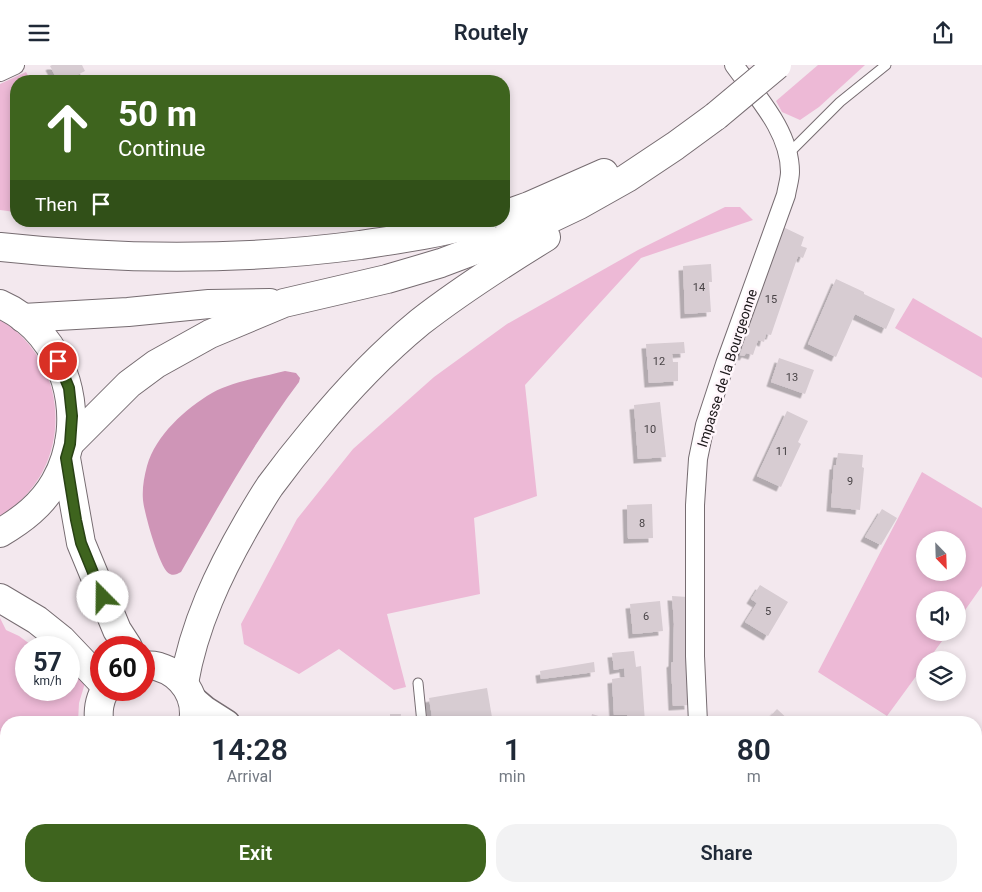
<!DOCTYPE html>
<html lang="en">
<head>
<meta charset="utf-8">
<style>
  body { margin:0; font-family:Roboto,sans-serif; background:#f2f2f3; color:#1f2937; height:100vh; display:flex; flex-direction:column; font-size:19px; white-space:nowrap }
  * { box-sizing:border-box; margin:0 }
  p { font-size:16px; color:#747a83 }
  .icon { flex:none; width:28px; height:28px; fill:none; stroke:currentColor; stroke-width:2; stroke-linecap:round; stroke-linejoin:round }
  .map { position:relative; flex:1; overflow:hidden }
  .sheet { position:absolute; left:0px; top:651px; width:982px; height:176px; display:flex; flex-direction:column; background:#fff; border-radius:20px 20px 0 0; box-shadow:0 2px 8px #0003 }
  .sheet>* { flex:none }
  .guide { position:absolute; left:10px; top:10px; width:500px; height:152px; border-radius:20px; box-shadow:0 2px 8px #0003; background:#3e641e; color:#fff; overflow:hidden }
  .needle { width:32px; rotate:157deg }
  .fabs { position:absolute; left:916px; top:466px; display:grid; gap:10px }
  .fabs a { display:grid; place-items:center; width:50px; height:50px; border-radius:50%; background:#fff; box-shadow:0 2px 8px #0003; font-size:25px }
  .speed { position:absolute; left:15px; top:571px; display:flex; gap:10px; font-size:25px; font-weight:700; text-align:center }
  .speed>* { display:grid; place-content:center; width:65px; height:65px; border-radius:50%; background:#fff; box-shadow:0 2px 8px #0003; line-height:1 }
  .speed small { font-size:12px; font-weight:400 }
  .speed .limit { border:8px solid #d22; background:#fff; color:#111 }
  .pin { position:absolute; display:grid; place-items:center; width:42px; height:42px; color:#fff; margin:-21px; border:2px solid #fff; border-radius:50%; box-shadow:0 1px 5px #0007 }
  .me { position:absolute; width:55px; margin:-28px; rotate:338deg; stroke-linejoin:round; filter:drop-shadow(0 0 4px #0008) }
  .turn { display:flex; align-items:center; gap:18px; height:105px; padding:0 25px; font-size:22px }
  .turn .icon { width:65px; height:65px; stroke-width:2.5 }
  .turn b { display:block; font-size:35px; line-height:42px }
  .then { display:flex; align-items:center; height:48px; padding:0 25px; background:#0003; gap:10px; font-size:19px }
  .eta { display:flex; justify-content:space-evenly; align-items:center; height:85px; text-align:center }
  .eta b { font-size:30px; font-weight:600; line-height:35px }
  .button { display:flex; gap:10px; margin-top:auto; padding:10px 25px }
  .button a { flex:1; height:58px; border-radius:20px; background:#3e641e; color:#fff; font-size:20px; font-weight:600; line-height:58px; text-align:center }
  .button a+a { background:#f2f2f3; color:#1f2937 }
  header { display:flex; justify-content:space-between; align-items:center; height:65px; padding:0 25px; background:#fff; font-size:22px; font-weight:600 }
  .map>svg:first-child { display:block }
  .green { fill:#edb9d6; fill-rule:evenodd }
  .water { fill:#cf95b7 }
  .building { fill:#d7ccd2; filter:url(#shadow) }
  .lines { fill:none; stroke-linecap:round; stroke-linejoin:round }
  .service-casing { stroke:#766c71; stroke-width:11 }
  .minor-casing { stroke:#766c71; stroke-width:20 }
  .secondary-casing { stroke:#766c71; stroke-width:28 }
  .primary-casing { stroke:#766c71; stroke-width:30 }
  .service { stroke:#fff; stroke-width:9 }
  .minor { stroke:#fff; stroke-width:18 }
  .secondary { stroke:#fff; stroke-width:25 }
  .primary { stroke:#fff; stroke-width:28 }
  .primary-bridge-casing { stroke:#766c71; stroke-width:30; stroke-linecap:butt }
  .primary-bridge { stroke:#fff; stroke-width:28 }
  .route-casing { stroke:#284114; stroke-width:12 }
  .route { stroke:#3e641e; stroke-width:9 }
  .labels { text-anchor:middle; stroke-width:5; stroke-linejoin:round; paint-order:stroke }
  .number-label { font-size:11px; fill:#484346 }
  .street-label { font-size:14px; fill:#191517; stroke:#fff6fb }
</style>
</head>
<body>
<header><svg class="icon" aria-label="menu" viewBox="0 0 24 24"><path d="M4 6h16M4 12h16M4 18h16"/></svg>Routely<svg class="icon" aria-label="share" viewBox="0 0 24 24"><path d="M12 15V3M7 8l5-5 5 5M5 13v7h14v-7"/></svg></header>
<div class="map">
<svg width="982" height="827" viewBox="0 0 982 827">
  <defs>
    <filter id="shadow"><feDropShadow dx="-4.5" dy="4.5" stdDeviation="0" flood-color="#0004"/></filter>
  </defs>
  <rect width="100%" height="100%" fill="#f3e8ee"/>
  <g class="green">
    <path d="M818,0H865L819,42L800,55L782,47L776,36Z"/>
    <path d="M26,7L31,16H16L15,147L0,145V19Z"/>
    <path d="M725,142H740L753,155L641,193L525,320L537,431L474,453L480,529L387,549L406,622L394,625L339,584L299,609L244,579L241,559L297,454L353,384L434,312L507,259L638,185Z"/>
    <path d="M913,233L982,273V313L895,263Z"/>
    <path d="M0,254C73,300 75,406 0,451Z"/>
    <path d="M922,407L982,443V521L958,555V535H925V568H948L928,595H925V599L887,651L818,607ZM925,475H958V508H925Z"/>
    <path d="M0,553L6,565L19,571L34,582H26V625H69V599L85,618L79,638L78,657L6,658V701L0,704Z"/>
    <path d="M6,743V800L0,801V745Z"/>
    <path d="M114,821H182L164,827H100Z"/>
    <path d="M242,821H300L303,827H244Z"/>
    <path d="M374,821H499L506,827H380Z"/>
  </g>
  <g class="water">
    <path d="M285,306L296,308L300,313L299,317C254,377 218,442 181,507C177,509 174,511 170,509C160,506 144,447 143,435C142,424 144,412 147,401C156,370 185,344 212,328C234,316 262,312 285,306Z"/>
    <path d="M6,811V821H114L100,827H0V812Z"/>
    <path d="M305,821H357L364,827H310Z"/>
  </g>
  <g class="building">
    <path d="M52,0H82L85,6L75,11L78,16H58L50,1Z"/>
    <path d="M783,162L804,172L801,181L807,183L803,193L798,191L771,270L766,269L764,277L758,275L753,290L746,288L744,291L740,290Z"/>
    <path d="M711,199L712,217H709L711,247L685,249L683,201Z"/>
    <path d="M836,214L864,227V229L895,244L886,264L855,249L836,292L808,279Z"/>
    <path d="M684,277L685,288L672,289L673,297H678V316L649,318L646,279Z"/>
    <path d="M779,293L814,305L805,329L771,317Z"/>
    <path d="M660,337L666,392L638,394L634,340Z"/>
    <path d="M787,346L808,356L798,377L801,379L781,422L757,411Z"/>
    <path d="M838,388L863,390L862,402L864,403L860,445L831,442L834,400H836Z"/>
    <path d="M652,439L653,473L628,474L627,440Z"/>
    <path d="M882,444L897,453L881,480L865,472Z"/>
    <path d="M760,520L788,537L768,571L745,557L757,538L751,534Z"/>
    <path d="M672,531L688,532L686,597L689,640L673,641L671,598L673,597L674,559Z"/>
    <path d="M660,536L663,566L633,569L630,539Z"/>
    <path d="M634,586L636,602L641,601L645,657H628L627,650H614L612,614L625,612L624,603L614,605L612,588Z"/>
    <path d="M594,597L595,607L541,614L540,606Z"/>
    <path d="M487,623L493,658H433L429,633Z"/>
    <path d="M777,644L792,658H764Z"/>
    <path d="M390,649H401L400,658H390Z"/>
    <path d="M592,649L618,657V658H590Z"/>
    <path d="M982,715V739L976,734V722Z"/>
    <path d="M982,791V827H896L892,821H933L934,824L937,821H976V795Z"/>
    <rect x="795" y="821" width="30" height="6"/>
  </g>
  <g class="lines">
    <defs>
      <g id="service">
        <path d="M788,89L840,37L886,0"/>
        <path d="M418,618L422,658"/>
        <path d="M493,821L494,827"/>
      </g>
      <g id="minor">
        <path d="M0,7L15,0"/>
        <path d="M698,658L695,591V440L698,394L705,360L725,299L786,130C787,123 790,114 790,107C790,66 757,32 734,0"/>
        <path d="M713,821V827"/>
      </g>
      <g id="secondary">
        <path d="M192,633L205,644L227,658"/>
        <path d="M573,821L589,827"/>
      </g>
      <g id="primary">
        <path d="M504,150L529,141L604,108"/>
        <path d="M0,182C120,195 240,196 360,180C401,174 443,168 483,156"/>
        <path d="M0,239C67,268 90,356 55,417C42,440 22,455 0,468"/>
        <path d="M23,253L128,247L209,239L270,238"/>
        <path d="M69,379L129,319L156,299L210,269L284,238L387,214L441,198L518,169L579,140L627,113L675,81L716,51"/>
        <path d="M66,393L81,478L117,565L128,582"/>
        <path d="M0,533L37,555L62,575L101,616"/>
        <path d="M144,600C149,601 155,600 159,602C183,609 198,633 193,658"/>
        <path d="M184,618C194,560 219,507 248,457C255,445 262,433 270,421C284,402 299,383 314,365C346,326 381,289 420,257C460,226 502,199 546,172"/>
        <path d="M99,658C98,645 99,636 105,625"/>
        <path d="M0,717L6,715"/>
        <path d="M216,821L218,827"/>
      </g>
    </defs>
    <use href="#service" class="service-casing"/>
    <use href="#minor" class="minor-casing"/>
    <use href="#secondary" class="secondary-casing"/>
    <use href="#primary" class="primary-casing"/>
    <use href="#service" class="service"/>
    <use href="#minor" class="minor"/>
    <use href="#secondary" class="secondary"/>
    <use href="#primary" class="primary"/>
    <defs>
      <path id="primary-bridge" d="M716,51L777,0"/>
    </defs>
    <use href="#primary-bridge" class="primary-bridge-casing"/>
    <use href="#primary-bridge" class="primary-bridge"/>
  </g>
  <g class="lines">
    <defs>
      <path id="route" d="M58,296L69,323L72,351L70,379L66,393L76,455L81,478L103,532"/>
    </defs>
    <use href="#route" class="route-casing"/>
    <use href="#route" class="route"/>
  </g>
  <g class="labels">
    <g class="number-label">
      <text x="699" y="226">14</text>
      <text x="771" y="238">15</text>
      <text x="659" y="300">12</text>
      <text x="792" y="316">13</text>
      <text x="650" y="368">10</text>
      <text x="782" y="390">11</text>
      <text x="850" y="420">9</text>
      <text x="642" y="462">8</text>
      <text x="768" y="550">5</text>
      <text x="646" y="555">6</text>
    </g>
    <g class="street-label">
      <text transform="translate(727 303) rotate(-72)" y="5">Impasse de la Bourgeonne</text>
    </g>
  </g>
</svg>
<div class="fabs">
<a><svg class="needle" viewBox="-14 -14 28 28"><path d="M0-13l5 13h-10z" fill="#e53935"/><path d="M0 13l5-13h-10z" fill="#747a83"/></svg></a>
<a><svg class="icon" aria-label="sound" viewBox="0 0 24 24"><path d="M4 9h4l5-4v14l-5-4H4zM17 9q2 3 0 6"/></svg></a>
<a><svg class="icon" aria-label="layers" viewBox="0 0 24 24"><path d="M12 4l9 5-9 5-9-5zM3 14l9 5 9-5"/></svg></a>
</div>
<div class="speed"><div>57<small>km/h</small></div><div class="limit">60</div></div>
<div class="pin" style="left:58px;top:296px;background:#d93025"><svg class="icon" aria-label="arrive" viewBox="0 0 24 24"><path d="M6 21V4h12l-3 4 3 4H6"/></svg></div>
<svg class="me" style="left:103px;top:532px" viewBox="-20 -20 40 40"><circle r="19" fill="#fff"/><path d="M0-13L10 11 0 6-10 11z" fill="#3e641e"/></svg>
<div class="guide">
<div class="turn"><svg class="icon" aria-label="ahead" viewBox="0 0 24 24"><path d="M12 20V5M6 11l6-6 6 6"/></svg><div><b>50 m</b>Continue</div></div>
<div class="then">Then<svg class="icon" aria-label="arrive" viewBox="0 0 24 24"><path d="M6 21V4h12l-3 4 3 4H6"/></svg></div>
</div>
<section class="sheet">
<div class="eta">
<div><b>14:28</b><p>Arrival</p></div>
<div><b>1</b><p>min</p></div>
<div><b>80</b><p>m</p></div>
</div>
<div class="button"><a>Exit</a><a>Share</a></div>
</section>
</div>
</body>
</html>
